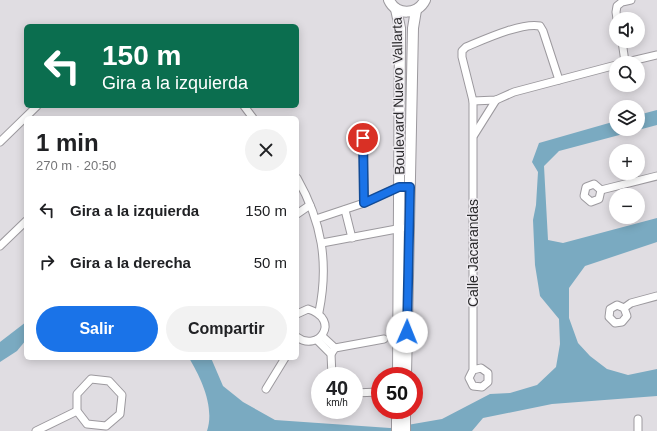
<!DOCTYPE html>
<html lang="es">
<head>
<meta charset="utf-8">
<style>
  body { margin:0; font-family:Arial,sans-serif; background:#f2f2f2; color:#202124; height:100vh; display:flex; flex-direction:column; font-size:15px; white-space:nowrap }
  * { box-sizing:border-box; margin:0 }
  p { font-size:13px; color:#757577 }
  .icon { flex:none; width:22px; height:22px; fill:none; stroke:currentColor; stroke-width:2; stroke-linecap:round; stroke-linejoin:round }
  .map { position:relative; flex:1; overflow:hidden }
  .details { position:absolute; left:24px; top:116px; width:275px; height:244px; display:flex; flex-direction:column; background:#fff; border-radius:6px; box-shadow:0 2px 10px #0003 }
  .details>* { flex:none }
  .top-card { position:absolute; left:24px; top:24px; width:275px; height:84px; border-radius:6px; box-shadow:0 2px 10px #0003; background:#0b6e4f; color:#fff; overflow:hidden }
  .fabs { position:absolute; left:609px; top:12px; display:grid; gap:8px }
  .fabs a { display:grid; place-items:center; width:36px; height:36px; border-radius:50%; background:#fff; box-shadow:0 2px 10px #0003; font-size:20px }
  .speed { position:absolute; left:311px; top:367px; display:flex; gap:8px; font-size:20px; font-weight:700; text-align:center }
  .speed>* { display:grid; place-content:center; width:52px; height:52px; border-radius:50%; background:#fff; box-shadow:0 2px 10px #0003; line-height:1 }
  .speed small { font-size:10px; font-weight:400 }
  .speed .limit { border:6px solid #d22; background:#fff; color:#111 }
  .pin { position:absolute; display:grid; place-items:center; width:34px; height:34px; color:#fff; margin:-17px; border:2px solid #fff; border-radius:50%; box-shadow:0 1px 4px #0007 }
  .me { position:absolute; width:44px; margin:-22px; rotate:1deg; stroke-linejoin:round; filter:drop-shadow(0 0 3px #0008) }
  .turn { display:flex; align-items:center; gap:14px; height:84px; padding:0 12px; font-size:18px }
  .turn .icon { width:52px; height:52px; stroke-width:2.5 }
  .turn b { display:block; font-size:28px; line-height:34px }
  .round { display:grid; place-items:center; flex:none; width:42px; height:42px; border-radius:21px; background:#f2f2f2 }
  .summary { display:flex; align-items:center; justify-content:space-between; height:68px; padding:0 12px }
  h1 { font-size:24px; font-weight:700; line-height:30px }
  .primary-button { display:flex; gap:8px; margin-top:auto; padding:8px 12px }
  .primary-button a { flex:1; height:46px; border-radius:24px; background:#1a73e8; color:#fff; font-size:16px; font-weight:700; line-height:46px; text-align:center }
  .primary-button a+a { background:#f2f2f2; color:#202124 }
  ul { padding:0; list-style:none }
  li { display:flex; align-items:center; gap:12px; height:52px; padding:0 12px }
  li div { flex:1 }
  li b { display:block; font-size:15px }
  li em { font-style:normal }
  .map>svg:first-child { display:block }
  .water { fill:#7aaac1 }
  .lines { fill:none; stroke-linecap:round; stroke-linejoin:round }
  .minor-casing { stroke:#9c999e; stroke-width:9 }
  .secondary-casing { stroke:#9c999e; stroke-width:12 }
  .minor { stroke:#fff; stroke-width:7 }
  .secondary { stroke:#fff; stroke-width:10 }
  .route-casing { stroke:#114b97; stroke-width:10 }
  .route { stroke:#1a73e8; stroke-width:7 }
  .labels { text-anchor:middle; stroke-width:3; stroke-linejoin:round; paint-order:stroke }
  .street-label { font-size:14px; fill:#2b2a2c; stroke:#edeaef }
</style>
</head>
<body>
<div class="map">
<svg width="657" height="431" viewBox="0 0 657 431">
  <rect width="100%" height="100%" fill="#e0dde2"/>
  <g class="water">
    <path d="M657,110V125L559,151L544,166L548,240L563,243L657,218V242L585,266L569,288V318L578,343L590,356L607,369L628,375L657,369V396L552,404L483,418L472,431H207C215,407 201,378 189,358H211L223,386L243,402L275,420L390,428L442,419L490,394L510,393L537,385L556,367L560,344L559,319L540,296L535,265L533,220L536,205L538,172L532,162L539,143L616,121V129H638V115Z"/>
    <path d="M26,322V340L17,351L0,362V342Z"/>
  </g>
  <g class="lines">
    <defs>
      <g id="minor">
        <path d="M617,19L616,12L617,6L622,2L631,0"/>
        <path d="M622,41L625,62"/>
        <path d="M623,63L657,55"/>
        <path d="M473,101L496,100L514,92L616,65"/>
        <path d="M244,106L253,118"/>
        <path d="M474,135L496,100"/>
        <path d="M363,138L364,203"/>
        <path d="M0,142L37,106"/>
        <path d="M297,178C322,222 329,263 319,312"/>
        <path d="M594,184L601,190L599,199L591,202L584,196L586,187Z"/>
        <path d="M601,190L657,176"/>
        <path d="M345,210L352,238"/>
        <path d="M297,214L310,205"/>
        <path d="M316,219L364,203L399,187H410"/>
        <path d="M322,243L402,228"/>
        <path d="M0,246L26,221"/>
        <path d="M617,305L624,308L627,316L622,322L615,323L609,317L610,309Z"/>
        <path d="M624,308L631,303L657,296"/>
        <path d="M297,314L308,309C342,320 318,353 297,337"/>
        <path d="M322,336L335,348"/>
        <path d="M317,340L331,354L332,376"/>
        <path d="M331,354L335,348L384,339"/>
        <path d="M473,370L481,368L488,373V382L482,387L473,386L469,378L473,370V101L462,57V51L466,47C483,40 522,22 540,26L543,31L559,80"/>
        <path d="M91,379L109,381L122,395L120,414L106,426L87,424L77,411V394Z"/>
        <path d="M266,389L285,358"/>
        <path d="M354,393L379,392"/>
        <path d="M36,431L77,411"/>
        <path d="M638,431V419"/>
      </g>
      <g id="secondary">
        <path d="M389,0C396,16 418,15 425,0"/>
        <path d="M396,9L400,28L398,376"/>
        <path d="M406,376L413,28L416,10"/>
        <path d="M405,410V431"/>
        <path d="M397,431V410"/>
      </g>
    </defs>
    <use href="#minor" class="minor-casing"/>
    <use href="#secondary" class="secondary-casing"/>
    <use href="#minor" class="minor"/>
    <use href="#secondary" class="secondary"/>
  </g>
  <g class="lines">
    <defs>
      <path id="route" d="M363,138L364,203L399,187H410L407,332"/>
    </defs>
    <use href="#route" class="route-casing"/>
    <use href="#route" class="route"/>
  </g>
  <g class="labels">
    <g class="street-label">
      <text transform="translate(398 96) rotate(-91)" y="5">Boulevard Nuevo Vallarta</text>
      <text transform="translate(473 253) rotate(-90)" y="5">Calle Jacarandas</text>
    </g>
  </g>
</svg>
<div class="fabs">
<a><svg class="icon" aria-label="sound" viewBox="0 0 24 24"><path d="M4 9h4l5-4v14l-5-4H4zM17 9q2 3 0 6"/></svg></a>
<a><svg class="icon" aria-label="search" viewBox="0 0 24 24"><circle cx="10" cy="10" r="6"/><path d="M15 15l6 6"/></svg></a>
<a><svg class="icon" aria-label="layers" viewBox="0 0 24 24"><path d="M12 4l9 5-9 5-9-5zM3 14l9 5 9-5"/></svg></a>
<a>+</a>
<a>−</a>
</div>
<div class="speed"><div>40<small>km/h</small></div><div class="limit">50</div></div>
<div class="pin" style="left:363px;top:138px;background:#d93025"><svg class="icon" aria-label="arrive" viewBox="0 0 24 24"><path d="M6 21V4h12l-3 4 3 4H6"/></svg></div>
<svg class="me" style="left:407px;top:332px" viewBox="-20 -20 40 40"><circle r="19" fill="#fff"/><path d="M0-13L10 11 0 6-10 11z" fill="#1a73e8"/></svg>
<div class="top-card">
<div class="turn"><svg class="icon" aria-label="left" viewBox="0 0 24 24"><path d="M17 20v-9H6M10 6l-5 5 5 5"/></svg><div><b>150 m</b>Gira a la izquierda</div></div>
</div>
<section class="details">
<div class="summary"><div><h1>1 min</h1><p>270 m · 20:50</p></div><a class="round"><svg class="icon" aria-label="close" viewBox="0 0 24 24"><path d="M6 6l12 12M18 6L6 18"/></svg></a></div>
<ul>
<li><svg class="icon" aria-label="left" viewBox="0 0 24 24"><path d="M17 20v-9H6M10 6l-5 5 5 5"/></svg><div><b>Gira a la izquierda</b></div><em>150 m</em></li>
<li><svg class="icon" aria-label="right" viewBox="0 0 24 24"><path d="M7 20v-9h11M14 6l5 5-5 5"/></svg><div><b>Gira a la derecha</b></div><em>50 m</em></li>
</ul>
<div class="primary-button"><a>Salir</a><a>Compartir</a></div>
</section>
</div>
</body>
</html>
